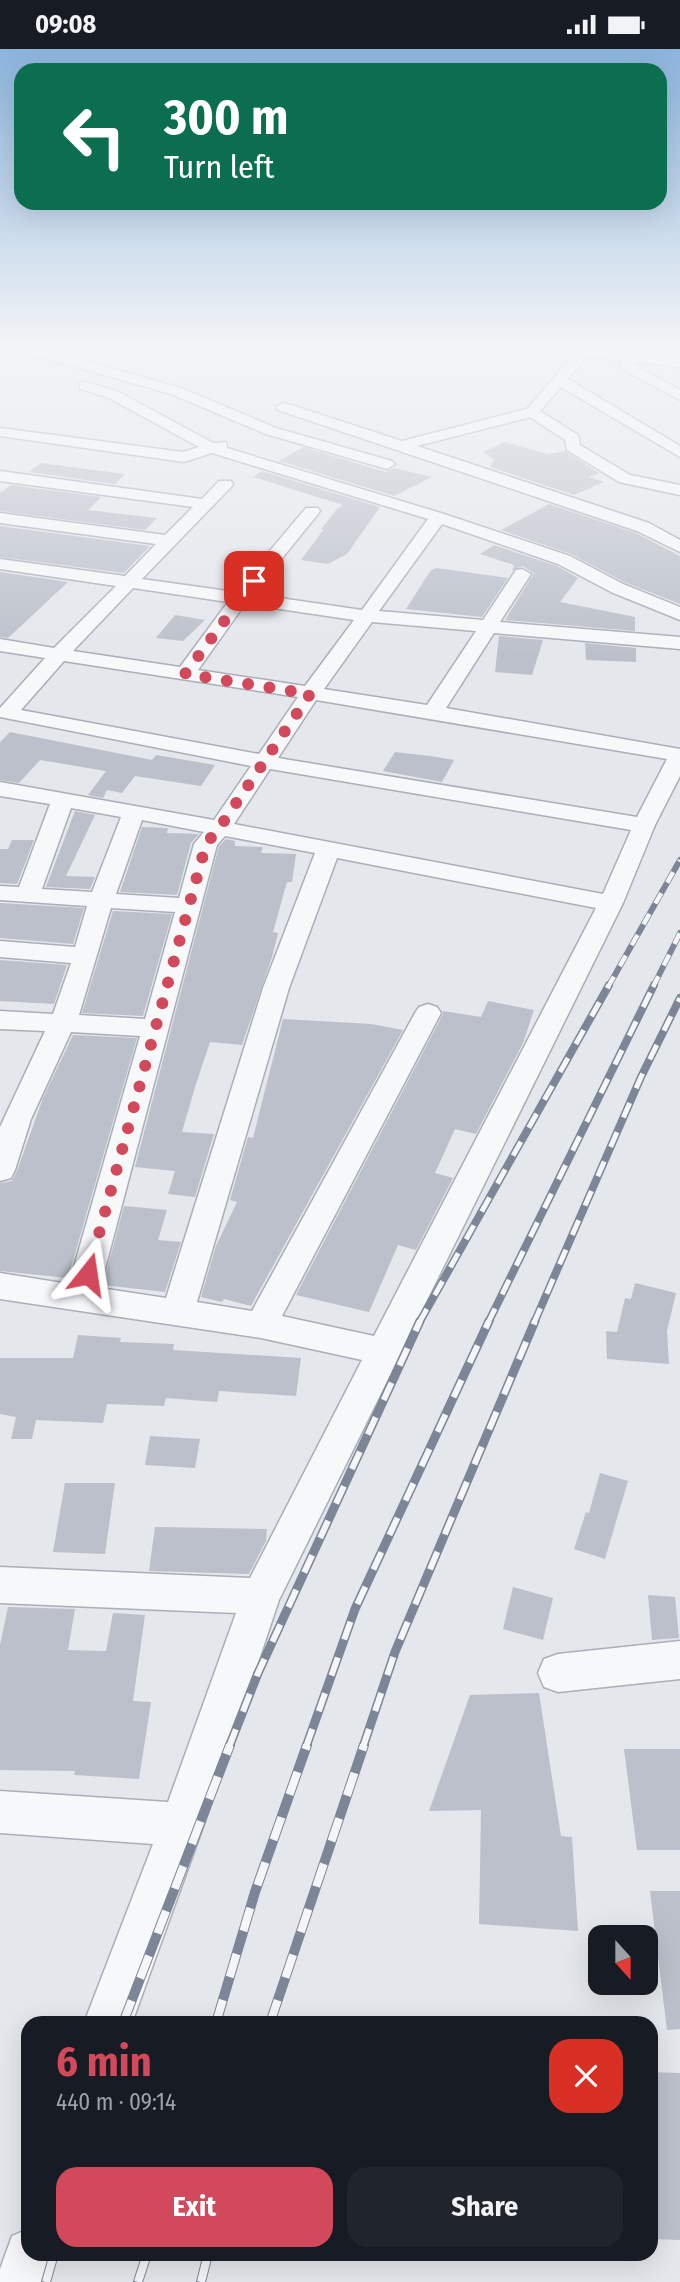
<!DOCTYPE html>
<html lang="en">
<head>
<meta charset="utf-8">
<style>
  body { margin:0; font-family:"Fira Sans Condensed",sans-serif; background:#20242c; color:#f1f3f6; height:100vh; display:flex; flex-direction:column; font-size:26px; white-space:nowrap }
  * { box-sizing:border-box; margin:0 }
  p { font-size:23px; color:#9ea1a6 }
  .icon { flex:none; width:38px; height:38px; fill:none; stroke:currentColor; stroke-width:2; stroke-linecap:round; stroke-linejoin:round }
  .map { position:relative; flex:1; overflow:hidden }
  .drawer { position:absolute; left:21px; top:1967px; width:637px; height:245px; display:flex; flex-direction:column; background:#171b24; border-radius:21px; box-shadow:0 7px 28px #0002 }
  .drawer>* { flex:none }
  .banner { position:absolute; left:14px; top:14px; width:653px; height:147px; border-radius:21px; box-shadow:0 7px 28px #0002; background:#0b6e4f; color:#fff; overflow:hidden }
  .needle { width:46px; rotate:159deg }
  .fabs { position:absolute; left:588px; top:1876px; display:grid; gap:14px }
  .fabs a { display:grid; place-items:center; width:70px; height:70px; border-radius:14px; background:#171b24; box-shadow:0 7px 28px #0002; font-size:35px }
  .pin { position:absolute; display:grid; place-items:center; width:60px; height:60px; color:#fff; margin:-30px; border-radius:14px; box-shadow:0 4px 10px #0006 }
  .me { position:absolute; width:77px; margin:-38px; rotate:15deg; stroke-linejoin:round; filter:drop-shadow(0 0 5px #0008) }
  .turn { display:flex; align-items:center; gap:24px; height:147px; padding:0 35px; font-size:32px }
  .turn .icon { width:91px; height:91px; stroke-width:2.5 }
  .turn b { display:block; font-size:49px; line-height:60px }
  .round { display:grid; place-items:center; flex:none; width:74px; height:74px; border-radius:21px; background:#20242c }
  .head { display:flex; align-items:center; justify-content:space-between; height:119px; padding:0 35px }
  h1 { font-size:42px; font-weight:700; line-height:52px; color:#d1495b }
  .cta { display:flex; gap:14px; margin-top:auto; padding:14px 35px }
  .cta a { flex:1; height:80px; border-radius:21px; background:#d1495b; color:#fff; font-size:28px; font-weight:700; line-height:80px; text-align:center }
  .cta a+a { background:#20242c; color:#f1f3f6 }
  .status { display:flex; justify-content:space-between; align-items:center; height:49px; padding:0 35px; background:#171b24; direction:ltr }
  .status svg { height:19px; fill:currentColor }
  .map>svg:first-child { display:block }
  .building { fill:#bbc0ca }
  .lines { fill:none; stroke-linecap:round; stroke-linejoin:round }
  .minor-casing { stroke:#a9aeb7; stroke-width:3 }
  .secondary-casing { stroke:#a9aeb7; stroke-width:4 }
  .minor { fill:#f7f8fa; fill-rule:evenodd }
  .secondary { fill:#fff; fill-rule:evenodd }
  .rail-far3-casing { stroke:#7d8696; stroke-width:6 }
  .rail-far2-casing { stroke:#7d8696; stroke-width:8 }
  .rail-far1-casing { stroke:#7d8696; stroke-width:9 }
  .rail-casing { stroke:#7d8696; stroke-width:10 }
  .rail-far3 { stroke:#f4f6f9; stroke-width:4.5; stroke-dasharray:12; stroke-linecap:butt }
  .rail-far2 { stroke:#f4f6f9; stroke-width:5; stroke-dasharray:16; stroke-linecap:butt }
  .rail-far1 { stroke:#f4f6f9; stroke-width:6; stroke-dasharray:19; stroke-linecap:butt }
  .rail { stroke:#f4f6f9; stroke-width:8; stroke-dasharray:24; stroke-linecap:butt }
  .route { stroke:#d1495b; stroke-width:12; stroke-dasharray:0 21.6 }
</style>
</head>
<body>
<div class="status"><b>09:08</b><svg viewBox="0 0 49 12"><path d="M0 12V9h3v3zM5 12V6h3v6zM10 12V3h3v9zM15 12V0h3v12zM26 1h20v11H26zM47 4h2v5h-2z"/></svg></div>
<div class="map">
<svg width="680" height="2233" viewBox="0 0 680 2233">
  <rect width="100%" height="100%" fill="#e4e7ec"/>
  <g class="building">
    <path d="M505,393L548,405L565,402L599,424L589,428L604,433L574,446L490,418L494,411L483,403Z"/>
    <path d="M303,398L386,423L394,419L432,428L394,447L279,412Z"/>
    <path d="M41,414L125,425L115,435L29,423Z"/>
    <path d="M262,422L380,458L347,505L328,515L301,511L324,480H321L337,460L343,456L253,428Z"/>
    <path d="M11,436L101,448L88,461L157,469L145,481L0,462V444Z"/>
    <path d="M549,455L636,484L680,507V555L624,533L571,505L501,481Z"/>
    <path d="M0,477L150,497L124,524L0,508Z"/>
    <path d="M494,496L557,517L578,529L560,553L635,568V582L505,571L534,524L522,517L512,522L514,516L480,505Z"/>
    <path d="M437,519L508,529L482,568L406,560L431,521Z"/>
    <path d="M0,523L68,533L8,589L0,588Z"/>
    <path d="M175,566L205,571L183,592L156,589Z"/>
    <path d="M499,587L543,591L532,626L495,623Z"/>
    <path d="M585,594L636,599V613L586,611Z"/>
    <path d="M10,683L152,711L156,706L215,716L201,737L135,727L122,744L107,741L103,749L88,746L106,722L40,711L19,734L0,731V693Z"/>
    <path d="M395,703L430,707L454,711L442,733L383,722Z"/>
    <path d="M75,762L95,766L66,827L95,828L90,840L46,838Z"/>
    <path d="M142,778L168,779L167,784L199,785L191,794L177,846L120,843Z"/>
    <path d="M226,790L235,792V797L263,798L261,804L296,805L292,833H287L273,883L278,884L272,908L242,996L210,993L195,1038L182,1083L214,1085L195,1148L168,1145L175,1122L135,1118L219,797Z"/>
    <path d="M12,791H34L17,835L0,834V800H8Z"/>
    <path d="M0,854L84,859L73,895L0,889Z"/>
    <path d="M113,862L172,865L143,967L82,964Z"/>
    <path d="M0,911L67,916L54,955L0,952Z"/>
    <path d="M488,952L534,961L523,994L476,1085L455,1080L435,1124L453,1129L416,1201L398,1196L369,1263L296,1246L443,965V962L481,968Z"/>
    <path d="M283,970L371,975L403,981L251,1257L224,1250L222,1253L201,1248L216,1197L237,1153L230,1151L248,1088L253,1089Z"/>
    <path d="M73,986L137,989L68,1229L0,1222V1134L12,1132L17,1122L43,1049Z"/>
    <path d="M124,1157L167,1161L158,1191L181,1193L165,1243L103,1236Z"/>
    <path d="M635,1234L676,1244L667,1282L669,1315L607,1310L606,1282L617,1283L625,1249L631,1250Z"/>
    <path d="M78,1286L121,1289L120,1293L174,1295L173,1301L301,1309L296,1347L219,1342L217,1353L166,1349L164,1357L107,1355L103,1374L36,1371L32,1390H11L16,1368L0,1365V1309H73Z"/>
    <path d="M150,1387L200,1390L195,1419L145,1416Z"/>
    <path d="M600,1424L628,1432L605,1510L574,1500L586,1463L589,1464Z"/>
    <path d="M65,1434H115L105,1505L53,1503Z"/>
    <path d="M155,1478L267,1480L266,1492L249,1525L149,1522Z"/>
    <path d="M513,1538L553,1549L543,1591L503,1580Z"/>
    <path d="M648,1546L675,1548L679,1589L652,1591Z"/>
    <path d="M8,1558L75,1560L68,1601L106,1602L113,1564L145,1566L133,1652L151,1653L139,1730L74,1726L75,1722L0,1721V1596Z"/>
    <path d="M539,1644L561,1787L572,1788L578,1882L479,1875L481,1761L429,1762L470,1646Z"/>
    <path d="M624,1700H680V1801H637Z"/>
    <path d="M650,1842H680V1980L667,1981Z"/>
    <path d="M651,2023L680,2024V2191L651,2190Z"/>
  </g>
  <g class="lines">
    <defs>
      <g id="minor">
        <path d="M0,295L57,304L181,339L276,379L392,412L395,415L387,420L266,385L171,345L55,312L0,301Z"/>
        <path d="M583,300L680,310V318L636,313L634,316L680,341V351L622,320L620,317L623,312L586,308L568,330L680,397V408L561,338L540,362L578,386L580,396L630,426L680,436V446L619,433L567,401L565,391L530,368L417,397L649,474L680,491V503L637,482L278,361L276,358L283,354L288,355L402,392L527,360L578,301Z"/>
        <path d="M85,333L117,342L213,394L226,393L227,399L444,465L570,507L623,535L680,558V571L611,543L558,515L442,475L379,562L483,571L516,521L522,520L531,525L500,573L680,588V600L494,584L446,659L680,700V727L655,776L623,854L279,1551L204,1775L132,1974H84L153,1795L0,1784V1742L168,1753L236,1564L0,1554V1518L250,1529L362,1311L261,1289L0,1250V1224L69,1235L140,987L71,983L31,1070L15,1121L11,1129L0,1132V1078L45,982L0,980V962L53,965L71,914L0,908V892L75,898L87,857L0,851V837L19,838L50,755L0,747V733L214,771L251,717L0,668V659L45,609L0,602V590L54,599L116,537L0,520V510L125,527L156,495L0,474V464L165,486L193,458L0,432V422L202,450L219,432H231L233,435L231,438L142,530L235,543L306,459H318L320,462L318,465L253,545L362,561L428,470L212,404L184,413L0,387V379L183,403L199,398L107,348L80,340V334ZM133,539L228,553L180,618L73,602ZM245,555L354,571L305,637L198,621ZM372,573L476,582L427,656L324,640ZM64,612L298,648L259,705L21,661ZM316,651L667,710L637,768L278,709ZM270,720L631,781L603,845L234,775ZM71,759L121,768L92,843L42,840ZM142,771L204,783L194,795L179,849L116,845ZM225,787L315,804L263,939L166,1249L100,1239L217,796ZM337,809L596,859L374,1287L282,1267L441,964L437,958L428,955L419,958L415,964L252,1262L197,1253L289,939ZM111,859L175,863L145,970L79,966Z"/>
        <path d="M680,1592V1630L558,1643L544,1638L538,1624L544,1610L558,1605Z"/>
        <path d="M28,2180V2205H56L49,2233H0V2220L12,2187Z"/>
      </g>
      <path id="secondary" d="M0,295H11L0,302Z"/>
    </defs>
    <use href="#minor" class="minor-casing"/>
    <use href="#secondary" class="secondary-casing"/>
    <use href="#minor" class="minor"/>
    <use href="#secondary" class="secondary"/>
    <defs>
      <g id="rail-far3">
        <path d="M608,938L680,811"/>
        <path d="M653,938L680,884"/>
      </g>
      <g id="rail-far2">
        <path d="M419,1274L609,936"/>
        <path d="M488,1274L654,936"/>
        <path d="M534,1274L641,1028L680,949"/>
      </g>
      <g id="rail-far1">
        <path d="M229,1698L258,1624L420,1272"/>
        <path d="M306,1698L355,1560L489,1272"/>
        <path d="M363,1698L395,1603L535,1272"/>
      </g>
      <g id="rail">
        <path d="M123,1974L230,1696"/>
        <path d="M216,1974L255,1843L307,1696"/>
        <path d="M270,1974L364,1696"/>
        <path d="M46,2233L54,2205"/>
        <path d="M138,2233L147,2205"/>
        <path d="M201,2233L208,2205"/>
      </g>
    </defs>
    <use href="#rail-far3" class="rail-far3-casing"/>
    <use href="#rail-far2" class="rail-far2-casing"/>
    <use href="#rail-far1" class="rail-far1-casing"/>
    <use href="#rail" class="rail-casing"/>
    <use href="#rail-far3" class="rail-far3"/>
    <use href="#rail-far2" class="rail-far2"/>
    <use href="#rail-far1" class="rail-far1"/>
    <use href="#rail" class="rail"/>
  </g>
  <linearGradient id="sky" x2="0" y2="1"><stop stop-color="#8bb4dd"/><stop offset="0.49" stop-color="#f3f4f6"/><stop offset="1" stop-color="#f3f4f6" stop-opacity="0"/></linearGradient>
  <rect width="680" height="607" fill="url(#sky)"/>
  <g class="lines">
    <path class="route" d="M88,1225L206,795L220,778L310,645L185,625L254,532"/>
  </g>
</svg>
<div class="fabs">
<a><svg class="needle" viewBox="-14 -14 28 28"><path d="M0-13l5 13h-10z" fill="#e53935"/><path d="M0 13l5-13h-10z" fill="#9ea1a6"/></svg></a>
</div>
<div class="pin" style="left:254px;top:532px;background:#d93025"><svg class="icon" aria-label="arrive" viewBox="0 0 24 24"><path d="M6 21V4h12l-3 4 3 4H6"/></svg></div>
<svg class="me" style="left:88px;top:1225px" viewBox="-20 -20 40 40"><path d="M0-17L14 15 0 8-14 15z" fill="#d1495b" stroke="#fff" stroke-width="4"/></svg>
<div class="banner">
<div class="turn"><svg class="icon" aria-label="left" viewBox="0 0 24 24"><path d="M17 20v-9H6M10 6l-5 5 5 5"/></svg><div><b>300 m</b>Turn left</div></div>
</div>
<section class="drawer">
<div class="head"><div><h1>6 min</h1><p>440 m · 09:14</p></div><a class="round" style="background:#d93025;color:#fff"><svg class="icon" aria-label="close" viewBox="0 0 24 24"><path d="M6 6l12 12M18 6L6 18"/></svg></a></div>
<div class="cta"><a>Exit</a><a>Share</a></div>
</section>
</div>
</body>
</html>
